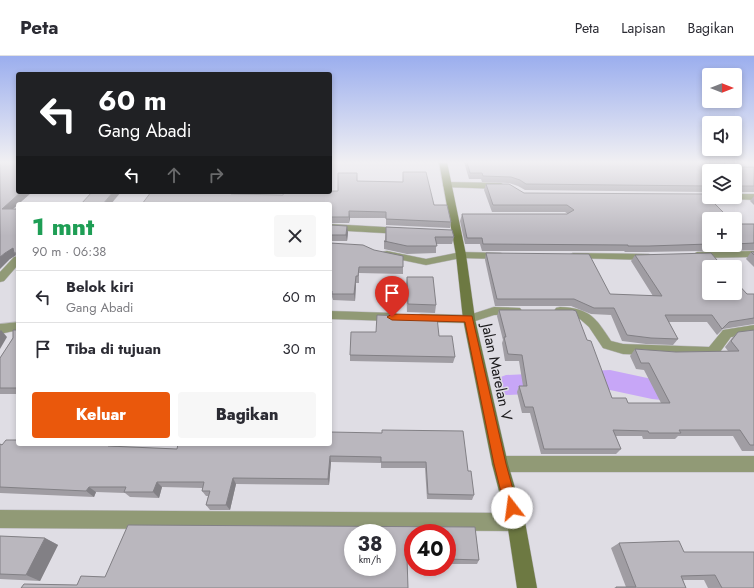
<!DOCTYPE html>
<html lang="id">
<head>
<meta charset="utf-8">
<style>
  body { margin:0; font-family:Jost,sans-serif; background:#f7f7f7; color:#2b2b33; height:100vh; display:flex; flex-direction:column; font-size:15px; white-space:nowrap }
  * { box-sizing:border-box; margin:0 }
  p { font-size:13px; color:#7c7c81 }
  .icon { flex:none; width:22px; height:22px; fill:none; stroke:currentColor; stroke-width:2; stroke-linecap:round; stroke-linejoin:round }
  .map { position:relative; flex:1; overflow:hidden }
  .details { position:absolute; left:16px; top:146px; width:316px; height:244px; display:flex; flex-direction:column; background:#fff; border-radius:4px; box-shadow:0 2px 6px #0003 }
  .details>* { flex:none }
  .hud { position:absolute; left:16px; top:16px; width:316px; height:122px; border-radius:4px; box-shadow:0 2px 6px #0003; background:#202124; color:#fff; overflow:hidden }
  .needle { width:26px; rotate:90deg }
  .buttons { position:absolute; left:702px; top:12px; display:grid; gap:8px }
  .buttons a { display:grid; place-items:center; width:40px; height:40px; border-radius:4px; background:#fff; box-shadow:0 2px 6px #0003; font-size:20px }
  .speed { position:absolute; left:344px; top:468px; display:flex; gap:8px; font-size:20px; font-weight:700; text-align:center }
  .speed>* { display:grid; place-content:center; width:52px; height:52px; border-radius:50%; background:#fff; box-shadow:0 2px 6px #0003; line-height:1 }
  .speed small { font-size:10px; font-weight:400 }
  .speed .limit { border:6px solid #d22; background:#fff; color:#111 }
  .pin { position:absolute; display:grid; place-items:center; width:34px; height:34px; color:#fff; margin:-41px -17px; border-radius:50% 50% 50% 0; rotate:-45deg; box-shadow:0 0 4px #0007 }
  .pin .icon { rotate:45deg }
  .me { position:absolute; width:44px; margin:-22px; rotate:345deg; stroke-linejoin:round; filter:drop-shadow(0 0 3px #0008) }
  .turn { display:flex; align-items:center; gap:14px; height:84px; padding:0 16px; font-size:18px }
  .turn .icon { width:52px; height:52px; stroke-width:2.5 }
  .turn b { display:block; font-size:28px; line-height:34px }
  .lanes { display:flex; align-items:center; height:38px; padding:0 16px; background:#0003; justify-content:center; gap:20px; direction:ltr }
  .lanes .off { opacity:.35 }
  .round { display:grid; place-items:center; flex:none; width:42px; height:42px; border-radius:4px; background:#f7f7f7 }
  .summary { display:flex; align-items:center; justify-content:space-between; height:68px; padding:0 16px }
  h1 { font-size:24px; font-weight:800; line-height:30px; color:#1e9e55 }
  .cta { display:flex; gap:8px; margin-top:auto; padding:8px 16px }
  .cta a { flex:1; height:46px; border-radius:4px; background:#ea580c; color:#fff; font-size:16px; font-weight:800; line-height:46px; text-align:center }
  .cta a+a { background:#f7f7f7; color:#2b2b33 }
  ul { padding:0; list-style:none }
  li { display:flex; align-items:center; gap:12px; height:52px; padding:0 16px; border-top:1px solid #e1e1e2 }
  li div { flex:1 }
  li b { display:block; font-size:15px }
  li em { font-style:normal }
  header { display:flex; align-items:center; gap:24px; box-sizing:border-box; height:56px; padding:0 20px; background:#fff; border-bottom:1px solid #e1e1e2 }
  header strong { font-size:19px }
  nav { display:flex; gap:22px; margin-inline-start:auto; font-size:14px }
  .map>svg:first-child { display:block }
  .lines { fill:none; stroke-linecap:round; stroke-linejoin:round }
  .canal { fill:#c7a6f7; fill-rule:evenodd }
  .street-casing { stroke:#bcbac0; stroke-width:1 }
  .secondary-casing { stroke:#bcbac0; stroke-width:1 }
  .street { fill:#919a76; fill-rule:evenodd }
  .secondary { fill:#6d7942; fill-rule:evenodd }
  .wall { fill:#a09da3; fill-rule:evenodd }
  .shaded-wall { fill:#828085 }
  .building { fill:#bab7be; stroke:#828085; fill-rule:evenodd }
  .route { fill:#ea580c; stroke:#983908 }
  .labels { text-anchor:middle; stroke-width:3; stroke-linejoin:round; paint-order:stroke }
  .street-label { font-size:15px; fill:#1a191b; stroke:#dfdde4 }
</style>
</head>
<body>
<header>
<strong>Peta</strong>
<nav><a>Peta</a><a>Lapisan</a><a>Bagikan</a></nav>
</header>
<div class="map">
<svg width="754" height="532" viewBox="0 0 754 532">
  <rect width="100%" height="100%" fill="#dfdde4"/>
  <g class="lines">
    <path class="canal" d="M610,314L652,323L682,326L691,329L694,336L691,343L682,346L652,343L610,334L506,339L498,336L494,329L498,322L506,319Z"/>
    <defs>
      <g id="street">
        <path d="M447,126L501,127L505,130L501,133L444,131L443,129L444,127Z"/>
        <path d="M735,138H754V144L732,143L731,141H735Z"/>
        <path d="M330,168L401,172L406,175L401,178L330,174Z"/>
        <path d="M387,195L426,203L461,196L501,197L506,200L501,203L461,202L426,209L383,200L382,198L383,196Z"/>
        <path d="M754,195V201L697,202L692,199L697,196Z"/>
        <path d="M573,197L649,198L654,201L649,204L569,202L568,200Z"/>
        <path d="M18,200V209L4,225L0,226V216L14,201Z"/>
        <path d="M494,251L520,252L522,255L520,258L494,259L469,267L421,266L417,265L415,262L417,259L421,258L469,259Z"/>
        <path d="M560,251C590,252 596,262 611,285L623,288L709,291L723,274L754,269V279L731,281L717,300L712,301L623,298L603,292L589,271L580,263L556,258L554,255L556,252Z"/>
        <path d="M330,255L393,257L397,258L399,261L397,264L393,265L330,263Z"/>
        <path d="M18,266V274L0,278V268Z"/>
        <path d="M500,400H754V416H500L494,413L492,408L494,403Z"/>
        <path d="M0,454L516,457L522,460L525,466L522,472L516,475L0,472Z"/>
      </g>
      <path id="secondary" d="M439,106H447L466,199L475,263L508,408L525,466L537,532H517L507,466L492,408L463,263L456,199Z"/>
    </defs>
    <use href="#street" class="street-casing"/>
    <use href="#secondary" class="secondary-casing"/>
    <use href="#street" class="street"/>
    <use href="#secondary" class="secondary"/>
  </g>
  <g class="wall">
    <path d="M0,106L32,136L13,153H18V201L16,199L10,203Z"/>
    <path d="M464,106H723L729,111H754V136H735V115H709V136L525,134L518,130L509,127L482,126L481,123H469Z"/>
    <path d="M403,116L451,166L450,172L386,169V162H350L349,167H330V148L151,136H235V138L283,139L338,135L357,125L403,126Z"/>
    <path d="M486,128L524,137L709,163V189H735V168H754V194L645,196H625L624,195H482L480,188H465L460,165L462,158H568L565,156H492L484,134Z"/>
    <path d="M754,140V149L750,145Z"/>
    <path d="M330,169L348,176L347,185H330Z"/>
    <path d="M386,171L454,181L452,188H436V197L407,198L384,193V185L385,186Z"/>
    <path d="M330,187L403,211V218L359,217V227H356L355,245L333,244L332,241H330Z"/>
    <path d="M751,196H754V211L746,203Z"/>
    <path d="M486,197L610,238L653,240L631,205L635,199L747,238H754V268L723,273L717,279L707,266H669L678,283L673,289L646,288L622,285L611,259L591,258L571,250H495L485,204Z"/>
    <path d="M407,221L436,249L435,257L407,256L406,228Z"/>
    <path d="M499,254L587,284L612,342L628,347H661L644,314L636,313L630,300L635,293L676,296L728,295L725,291L732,282L738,276L754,274V395H742L733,380H678L675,383H643L642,380H616L621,393L616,398H541L530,357H522L517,336L519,330H523L519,305H505L502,287L503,284L497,260Z"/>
    <path d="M18,274V338H0V302Z"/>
    <path d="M439,280L455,301L453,307L350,305V299Z"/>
    <path d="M330,376L468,415L474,439L472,444L427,443L425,412H381V407L331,406L329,429L236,428L230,454H210L206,449L208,440H206L202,435V432L162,431L159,442L130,441L125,437L96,436L94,441L0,437V388L117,391L177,393L330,388Z"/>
    <path d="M128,469L475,471L479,504L477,508H447V477H413V507H407L408,532H21L24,528L77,529L81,520L105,521ZM353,477H387V511H353Z"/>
    <path d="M0,480L45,482L58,489L40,525L0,523Z"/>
    <path d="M619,487L684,496L754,532H708L704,524H683L686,532H614L616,531H626L611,492Z"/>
  </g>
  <g class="shaded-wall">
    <path d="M21,136H32L6,159L2,153Z"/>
    <path d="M113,136H121L111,148H103Z"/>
    <path d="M231,136H235V138L233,144Z"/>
    <path d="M349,155L350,162L349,167Z"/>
    <path d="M347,170L348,176L347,185L346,179Z"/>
    <path d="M13,192L14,197L16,199L10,203L0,213V201L5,197Z"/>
    <path d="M356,220V227L355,245L354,238Z"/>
    <path d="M1,274L7,281L0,293V275Z"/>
    <path d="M109,388H114L117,391L108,390Z"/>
    <path d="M330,400L331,406L329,429L328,423Z"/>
    <path d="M233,422L236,428L230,454L226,449Z"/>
    <path d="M157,426L162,431L159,442L153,436Z"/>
    <path d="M89,431L96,436L94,441L86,435Z"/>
    <path d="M45,482L58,489L40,525L26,519Z"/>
  </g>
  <g class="building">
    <path d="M0,106H18V136H21L2,153H18V197H14L13,192L5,197L0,201Z"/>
    <path d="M467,106H723L729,111H754V130H735V115H709V130L526,128L520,124L511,121L483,120L482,117H470Z"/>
    <path d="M403,116H426L434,149H447L451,166L386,163V156L349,155V161H330V148H142L151,136H232L231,138L283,139L284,136L338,135V117H357V125L403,126Z"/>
    <path d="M486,128H509L524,137L705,138L730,163H709V188L649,190H628V189L483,188L482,182H467L462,158H567L574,154L567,149H493Z"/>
    <path d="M92,136H113L103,148H81Z"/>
    <path d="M735,168H754V187L735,188Z"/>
    <path d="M330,169L347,170L346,179H330Z"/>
    <path d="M386,171L452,174L454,181H435L437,190H407L384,185L386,186Z"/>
    <path d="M330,187L363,189L374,194L403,200V211H359L358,220H356L354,238H332V235L330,234Z"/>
    <path d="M751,196H754V199Z"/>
    <path d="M486,197L589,198L610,238L662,240L635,199L711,197L723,211H709V237H735V225L747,238H754V262L729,266L722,273L712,259H665L678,283L651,282L627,279L614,252H594L574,243H497Z"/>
    <path d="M407,221H433L436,249L408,248Z"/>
    <path d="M499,254H573L576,255L587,284L591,285L612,342H626L628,347H670L649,307H641L635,293L676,296L739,295L731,285L738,276L754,274V389H750L740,374H679L681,377H649L648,375L613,374L621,393H544L533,351H525L519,330H527L522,299L508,298L504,281H506Z"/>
    <path d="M377,259L437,261L439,280H452L455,301L350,299L351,276H376Z"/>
    <path d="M13,274H18V332H0V302L13,282Z"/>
    <path d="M382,374L463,375L468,415H471L474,439L428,438L426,406H381V401L330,400L328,423L233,422L226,449H206L210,435H202L204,426H157L153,436H124L126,431H89L86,435L0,431V388L2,389L6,384H18V388H109L108,390L177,393L178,388H330V376L382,377Z"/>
    <path d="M128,469L475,471L479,504L447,503V477H413V502H407L408,532H21L24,528L77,529L81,520L105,521ZM353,477H387V511H353Z"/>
    <path d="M0,480L45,482L26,519L0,518Z"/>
    <path d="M679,485L684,496H754V532H722L715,519L681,520L686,532H616V531H636L619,487Z"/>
  </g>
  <linearGradient id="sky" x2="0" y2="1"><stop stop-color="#9baeee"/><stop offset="0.59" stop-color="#f1f0f3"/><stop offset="1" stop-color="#f1f0f3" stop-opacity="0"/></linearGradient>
  <rect width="754" height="180" fill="url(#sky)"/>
  <path class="route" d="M392,258L472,260L506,408L518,452L516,456L512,458L507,456L505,452L494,408L465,266L392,264L387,261Z"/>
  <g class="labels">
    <g class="street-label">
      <text transform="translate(497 316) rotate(78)" y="5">Jalan Marelan V</text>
    </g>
  </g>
</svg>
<div class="buttons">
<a><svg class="needle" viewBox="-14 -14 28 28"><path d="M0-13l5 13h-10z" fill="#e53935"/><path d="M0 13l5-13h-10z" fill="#7c7c81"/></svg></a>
<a><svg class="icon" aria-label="sound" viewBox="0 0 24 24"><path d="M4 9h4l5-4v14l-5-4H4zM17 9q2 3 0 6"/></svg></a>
<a><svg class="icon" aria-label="layers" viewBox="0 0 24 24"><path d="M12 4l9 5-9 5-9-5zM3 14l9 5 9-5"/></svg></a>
<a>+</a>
<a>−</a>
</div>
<div class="speed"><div>38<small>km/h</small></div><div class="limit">40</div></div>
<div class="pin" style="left:392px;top:261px;background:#d93025"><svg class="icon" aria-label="arrive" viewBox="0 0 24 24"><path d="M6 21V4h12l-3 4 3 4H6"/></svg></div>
<svg class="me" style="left:512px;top:452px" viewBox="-20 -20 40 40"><circle r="19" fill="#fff"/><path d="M0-13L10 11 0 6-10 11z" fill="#ea580c"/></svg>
<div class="hud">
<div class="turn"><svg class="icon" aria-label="left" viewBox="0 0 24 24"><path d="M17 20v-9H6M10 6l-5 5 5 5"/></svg><div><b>60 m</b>Gang Abadi</div></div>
<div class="lanes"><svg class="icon" aria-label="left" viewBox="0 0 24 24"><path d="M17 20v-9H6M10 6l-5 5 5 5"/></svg><svg class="icon off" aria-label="ahead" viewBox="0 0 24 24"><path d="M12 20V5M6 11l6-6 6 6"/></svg><svg class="icon off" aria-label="right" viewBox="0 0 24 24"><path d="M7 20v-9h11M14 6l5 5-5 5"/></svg></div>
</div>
<section class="details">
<div class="summary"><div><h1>1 mnt</h1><p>90 m · 06:38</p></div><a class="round"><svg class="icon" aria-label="close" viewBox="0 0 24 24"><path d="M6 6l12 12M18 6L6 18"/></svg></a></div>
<ul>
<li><svg class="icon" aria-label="left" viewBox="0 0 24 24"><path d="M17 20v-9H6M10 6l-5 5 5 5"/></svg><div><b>Belok kiri</b><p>Gang Abadi</p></div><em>60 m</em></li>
<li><svg class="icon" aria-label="arrive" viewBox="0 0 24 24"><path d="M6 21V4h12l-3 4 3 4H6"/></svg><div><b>Tiba di tujuan</b></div><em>30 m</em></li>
</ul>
<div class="cta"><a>Keluar</a><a>Bagikan</a></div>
</section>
</div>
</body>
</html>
